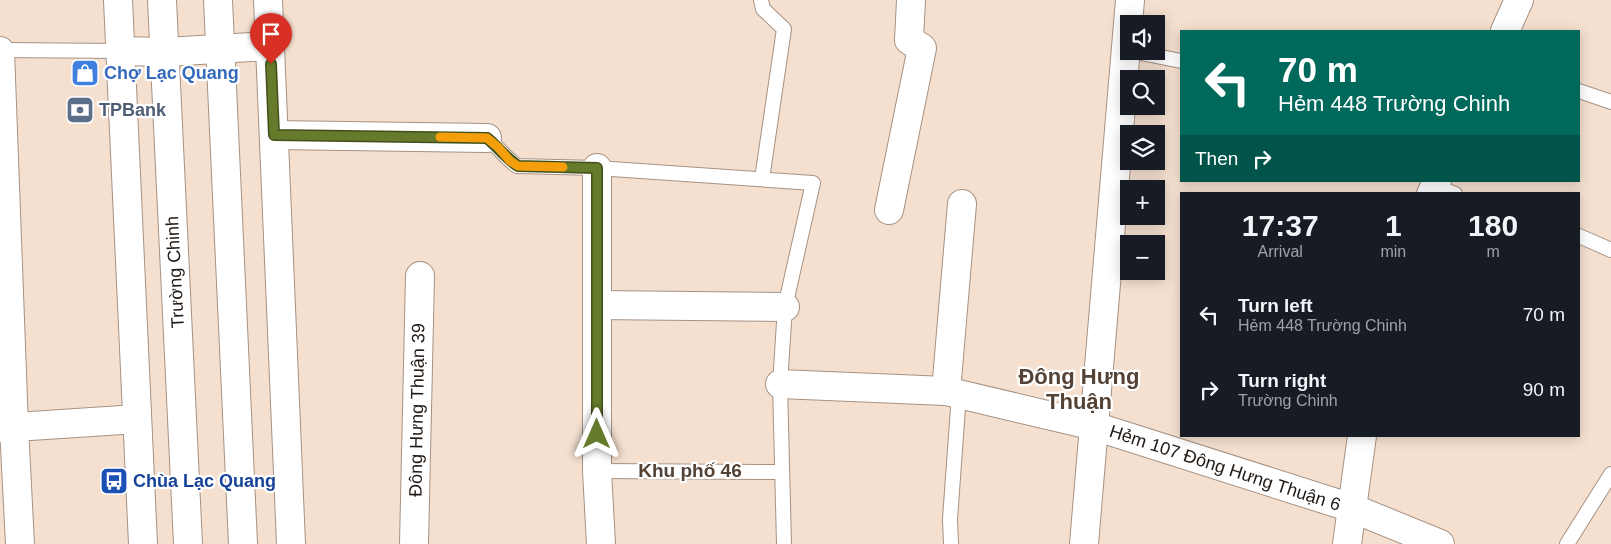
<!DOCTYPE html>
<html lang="en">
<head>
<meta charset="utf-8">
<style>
  body { margin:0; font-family:Arial,sans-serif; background:#242831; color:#f1f3f6; height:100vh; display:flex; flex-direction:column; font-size:19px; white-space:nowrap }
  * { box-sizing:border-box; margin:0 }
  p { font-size:16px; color:#9ea1a6 }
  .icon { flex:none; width:28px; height:28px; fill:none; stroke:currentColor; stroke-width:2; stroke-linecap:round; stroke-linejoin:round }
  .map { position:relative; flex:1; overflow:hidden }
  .side { position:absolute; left:1180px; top:192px; width:400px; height:245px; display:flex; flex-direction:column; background:#171b24; border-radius:0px; box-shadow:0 2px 12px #0003 }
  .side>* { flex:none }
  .top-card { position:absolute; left:1180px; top:30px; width:400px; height:152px; border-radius:0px; box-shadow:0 2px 12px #0003; background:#00695c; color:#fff; overflow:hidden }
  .fabs { position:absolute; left:1120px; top:15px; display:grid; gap:10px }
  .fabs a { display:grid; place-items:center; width:45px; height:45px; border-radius:0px; background:#171b24; box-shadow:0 2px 12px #0003; font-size:25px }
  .pin { position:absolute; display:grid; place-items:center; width:42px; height:42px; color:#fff; margin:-51px -21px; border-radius:50% 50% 50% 0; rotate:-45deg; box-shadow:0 0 5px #0007 }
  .pin .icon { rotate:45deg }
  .me { position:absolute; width:55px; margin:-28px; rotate:0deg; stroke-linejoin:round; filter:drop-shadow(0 0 4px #0008) }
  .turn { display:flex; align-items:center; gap:18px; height:105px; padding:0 15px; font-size:22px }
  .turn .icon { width:65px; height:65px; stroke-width:2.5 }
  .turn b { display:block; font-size:35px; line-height:42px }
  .then { display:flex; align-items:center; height:48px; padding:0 15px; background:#0003; gap:10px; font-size:19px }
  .eta { display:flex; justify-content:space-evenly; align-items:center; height:85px; text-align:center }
  .eta b { font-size:30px; font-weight:700; line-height:35px }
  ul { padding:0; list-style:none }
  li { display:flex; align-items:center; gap:15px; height:75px; padding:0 15px }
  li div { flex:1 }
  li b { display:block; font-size:19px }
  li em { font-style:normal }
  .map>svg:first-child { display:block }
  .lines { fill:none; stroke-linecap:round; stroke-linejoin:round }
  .service-casing { stroke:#a69283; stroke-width:16 }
  .minor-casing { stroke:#a69283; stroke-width:30 }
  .tertiary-casing { stroke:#a69283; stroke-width:30 }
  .primary-casing { stroke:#a69283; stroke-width:30 }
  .service { stroke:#fff; stroke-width:14 }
  .minor { stroke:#fff; stroke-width:28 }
  .tertiary { stroke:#fff; stroke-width:28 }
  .primary { stroke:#fff; stroke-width:28 }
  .route-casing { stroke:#424f1b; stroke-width:12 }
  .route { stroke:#657a2a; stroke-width:9 }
  .slow { stroke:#f59e0b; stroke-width:9 }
  .labels { text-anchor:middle; stroke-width:4.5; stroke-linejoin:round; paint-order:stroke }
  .shop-label { font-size:18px; font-weight:bold; fill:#366cbe; stroke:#fff; text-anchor:start }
  .service-label { font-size:18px; font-weight:bold; fill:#4e5e75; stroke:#fff; text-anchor:start }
  .street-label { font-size:18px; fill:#211914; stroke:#fff }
  .transit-label { font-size:18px; font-weight:bold; fill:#164399; stroke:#fff; text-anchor:start }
  .neighbourhood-label { font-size:19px; font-weight:bold; fill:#534235; stroke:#fff }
  .district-label { font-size:22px; font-weight:bold; fill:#534235; stroke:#fff }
</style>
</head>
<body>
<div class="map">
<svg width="1611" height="544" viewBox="0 0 1611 544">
  <rect width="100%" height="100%" fill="#f5e0d0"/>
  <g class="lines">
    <defs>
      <g id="service">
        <path d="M761,0L763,9L784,29L762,179"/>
        <path d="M0,50L121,51"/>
        <path d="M1131,51L1181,61"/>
        <path d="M1579,91L1611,102"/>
        <path d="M487,138C498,147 506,158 517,166L597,168L813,183L785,307L780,384L784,544"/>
        <path d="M1435,186L1455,194"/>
        <path d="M1579,236L1611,250"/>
        <path d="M597,471L782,472"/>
        <path d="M951,544L950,519L959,394"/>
        <path d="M1567,544L1611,474"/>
      </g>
      <g id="minor">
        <path d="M1505,31L1519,0"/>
        <path d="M0,51L14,427L20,544"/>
        <path d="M274,135L487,138"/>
        <path d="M597,168V471L601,544"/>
        <path d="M1431,194L1437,181"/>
        <path d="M889,210L922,48L909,40L911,0"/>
        <path d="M597,305L785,307"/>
        <path d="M780,384L946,391L1094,426L1352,508L1440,544"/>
        <path d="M946,391L962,204"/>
        <path d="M0,428L137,419"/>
        <path d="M414,544L420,276"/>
        <path d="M1347,544L1362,436"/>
      </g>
      <path id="tertiary" d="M1084,544L1130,0"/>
      <g id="primary">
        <path d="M118,0L143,544"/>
        <path d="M162,0L188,544"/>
        <path d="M218,0L243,544"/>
        <path d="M268,0L291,544"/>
        <path d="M121,51L165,52L270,46"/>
      </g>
    </defs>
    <use href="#service" class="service-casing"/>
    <use href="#minor" class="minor-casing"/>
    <use href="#tertiary" class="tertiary-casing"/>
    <use href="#primary" class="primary-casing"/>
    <use href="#service" class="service"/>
    <use href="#minor" class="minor"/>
    <use href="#tertiary" class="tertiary"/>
    <use href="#primary" class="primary"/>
  </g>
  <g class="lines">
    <defs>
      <path id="route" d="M271,64L274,135L487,138C498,147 506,158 518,166L597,168V434"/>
    </defs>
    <use href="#route" class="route-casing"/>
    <use href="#route" class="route"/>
    <path class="slow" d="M440,137L487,138L498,147L510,161L518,166L563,167"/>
  </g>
  <defs>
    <symbol id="shop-square" viewBox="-11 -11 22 22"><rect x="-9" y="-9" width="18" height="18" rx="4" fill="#3f7fe0" stroke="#fff"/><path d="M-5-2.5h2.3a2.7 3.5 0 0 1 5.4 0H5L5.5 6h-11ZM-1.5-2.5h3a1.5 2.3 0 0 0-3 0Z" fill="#fff"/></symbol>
    <symbol id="bank-square" viewBox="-11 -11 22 22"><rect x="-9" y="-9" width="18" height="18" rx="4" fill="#5c6f8a" stroke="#fff"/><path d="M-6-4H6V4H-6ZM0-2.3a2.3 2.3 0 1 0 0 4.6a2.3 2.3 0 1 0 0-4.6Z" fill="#fff"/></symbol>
    <symbol id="bus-square" viewBox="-11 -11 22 22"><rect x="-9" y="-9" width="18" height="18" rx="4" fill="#1a4fb4" stroke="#fff"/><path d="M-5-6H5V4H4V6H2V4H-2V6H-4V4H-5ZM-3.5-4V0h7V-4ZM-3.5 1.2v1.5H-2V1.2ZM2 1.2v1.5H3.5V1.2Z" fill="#fff"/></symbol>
  </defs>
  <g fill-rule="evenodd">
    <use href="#shop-square" x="69" y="57" width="32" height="32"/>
    <use href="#bank-square" x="64" y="94" width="32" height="32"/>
    <use href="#bus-square" x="98" y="465" width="32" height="32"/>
  </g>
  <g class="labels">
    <g class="shop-label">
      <text x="104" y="79">Chợ Lạc Quang</text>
    </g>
    <g class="service-label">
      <text x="99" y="116">TPBank</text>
    </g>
    <g class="street-label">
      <text transform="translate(175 272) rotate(-93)" y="6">Trường Chinh</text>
      <text transform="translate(417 410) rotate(-89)" y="6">Đông Hưng Thuận 39</text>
      <text transform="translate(1225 468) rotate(18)" y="6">Hẻm 107 Đông Hưng Thuận 6</text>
    </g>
    <g class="transit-label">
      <text x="133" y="487">Chùa Lạc Quang</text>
    </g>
    <g class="neighbourhood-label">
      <text x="690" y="477">Khu phố 46</text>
    </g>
    <g class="district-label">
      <text x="1079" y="384">Đông Hưng<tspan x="1079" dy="25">Thuận</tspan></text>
    </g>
  </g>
</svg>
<div class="fabs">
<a><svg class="icon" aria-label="sound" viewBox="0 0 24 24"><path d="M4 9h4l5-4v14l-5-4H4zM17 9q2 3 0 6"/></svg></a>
<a><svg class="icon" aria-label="search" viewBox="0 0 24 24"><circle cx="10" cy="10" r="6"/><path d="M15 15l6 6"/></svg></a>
<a><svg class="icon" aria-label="layers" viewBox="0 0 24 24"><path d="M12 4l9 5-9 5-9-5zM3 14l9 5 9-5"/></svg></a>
<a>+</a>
<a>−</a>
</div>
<div class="pin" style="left:271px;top:64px;background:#d93025"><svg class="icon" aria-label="arrive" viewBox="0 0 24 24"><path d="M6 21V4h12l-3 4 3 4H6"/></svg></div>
<svg class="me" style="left:597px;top:434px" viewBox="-20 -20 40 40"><path d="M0-17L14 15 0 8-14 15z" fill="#657a2a" stroke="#fff" stroke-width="4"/></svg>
<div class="top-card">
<div class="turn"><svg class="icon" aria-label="left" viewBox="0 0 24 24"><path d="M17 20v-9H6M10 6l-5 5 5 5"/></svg><div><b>70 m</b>Hẻm 448 Trường Chinh</div></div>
<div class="then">Then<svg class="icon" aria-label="right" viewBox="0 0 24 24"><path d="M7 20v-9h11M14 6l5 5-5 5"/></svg></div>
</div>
<section class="side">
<div class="eta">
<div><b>17:37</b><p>Arrival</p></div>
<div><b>1</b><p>min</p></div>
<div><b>180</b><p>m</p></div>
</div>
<ul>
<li><svg class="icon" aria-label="left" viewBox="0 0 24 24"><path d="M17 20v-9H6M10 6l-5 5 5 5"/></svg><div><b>Turn left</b><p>Hẻm 448 Trường Chinh</p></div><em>70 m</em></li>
<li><svg class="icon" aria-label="right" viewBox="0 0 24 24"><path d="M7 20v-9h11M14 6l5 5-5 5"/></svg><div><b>Turn right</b><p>Trường Chinh</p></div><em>90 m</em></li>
</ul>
</section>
</div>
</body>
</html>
